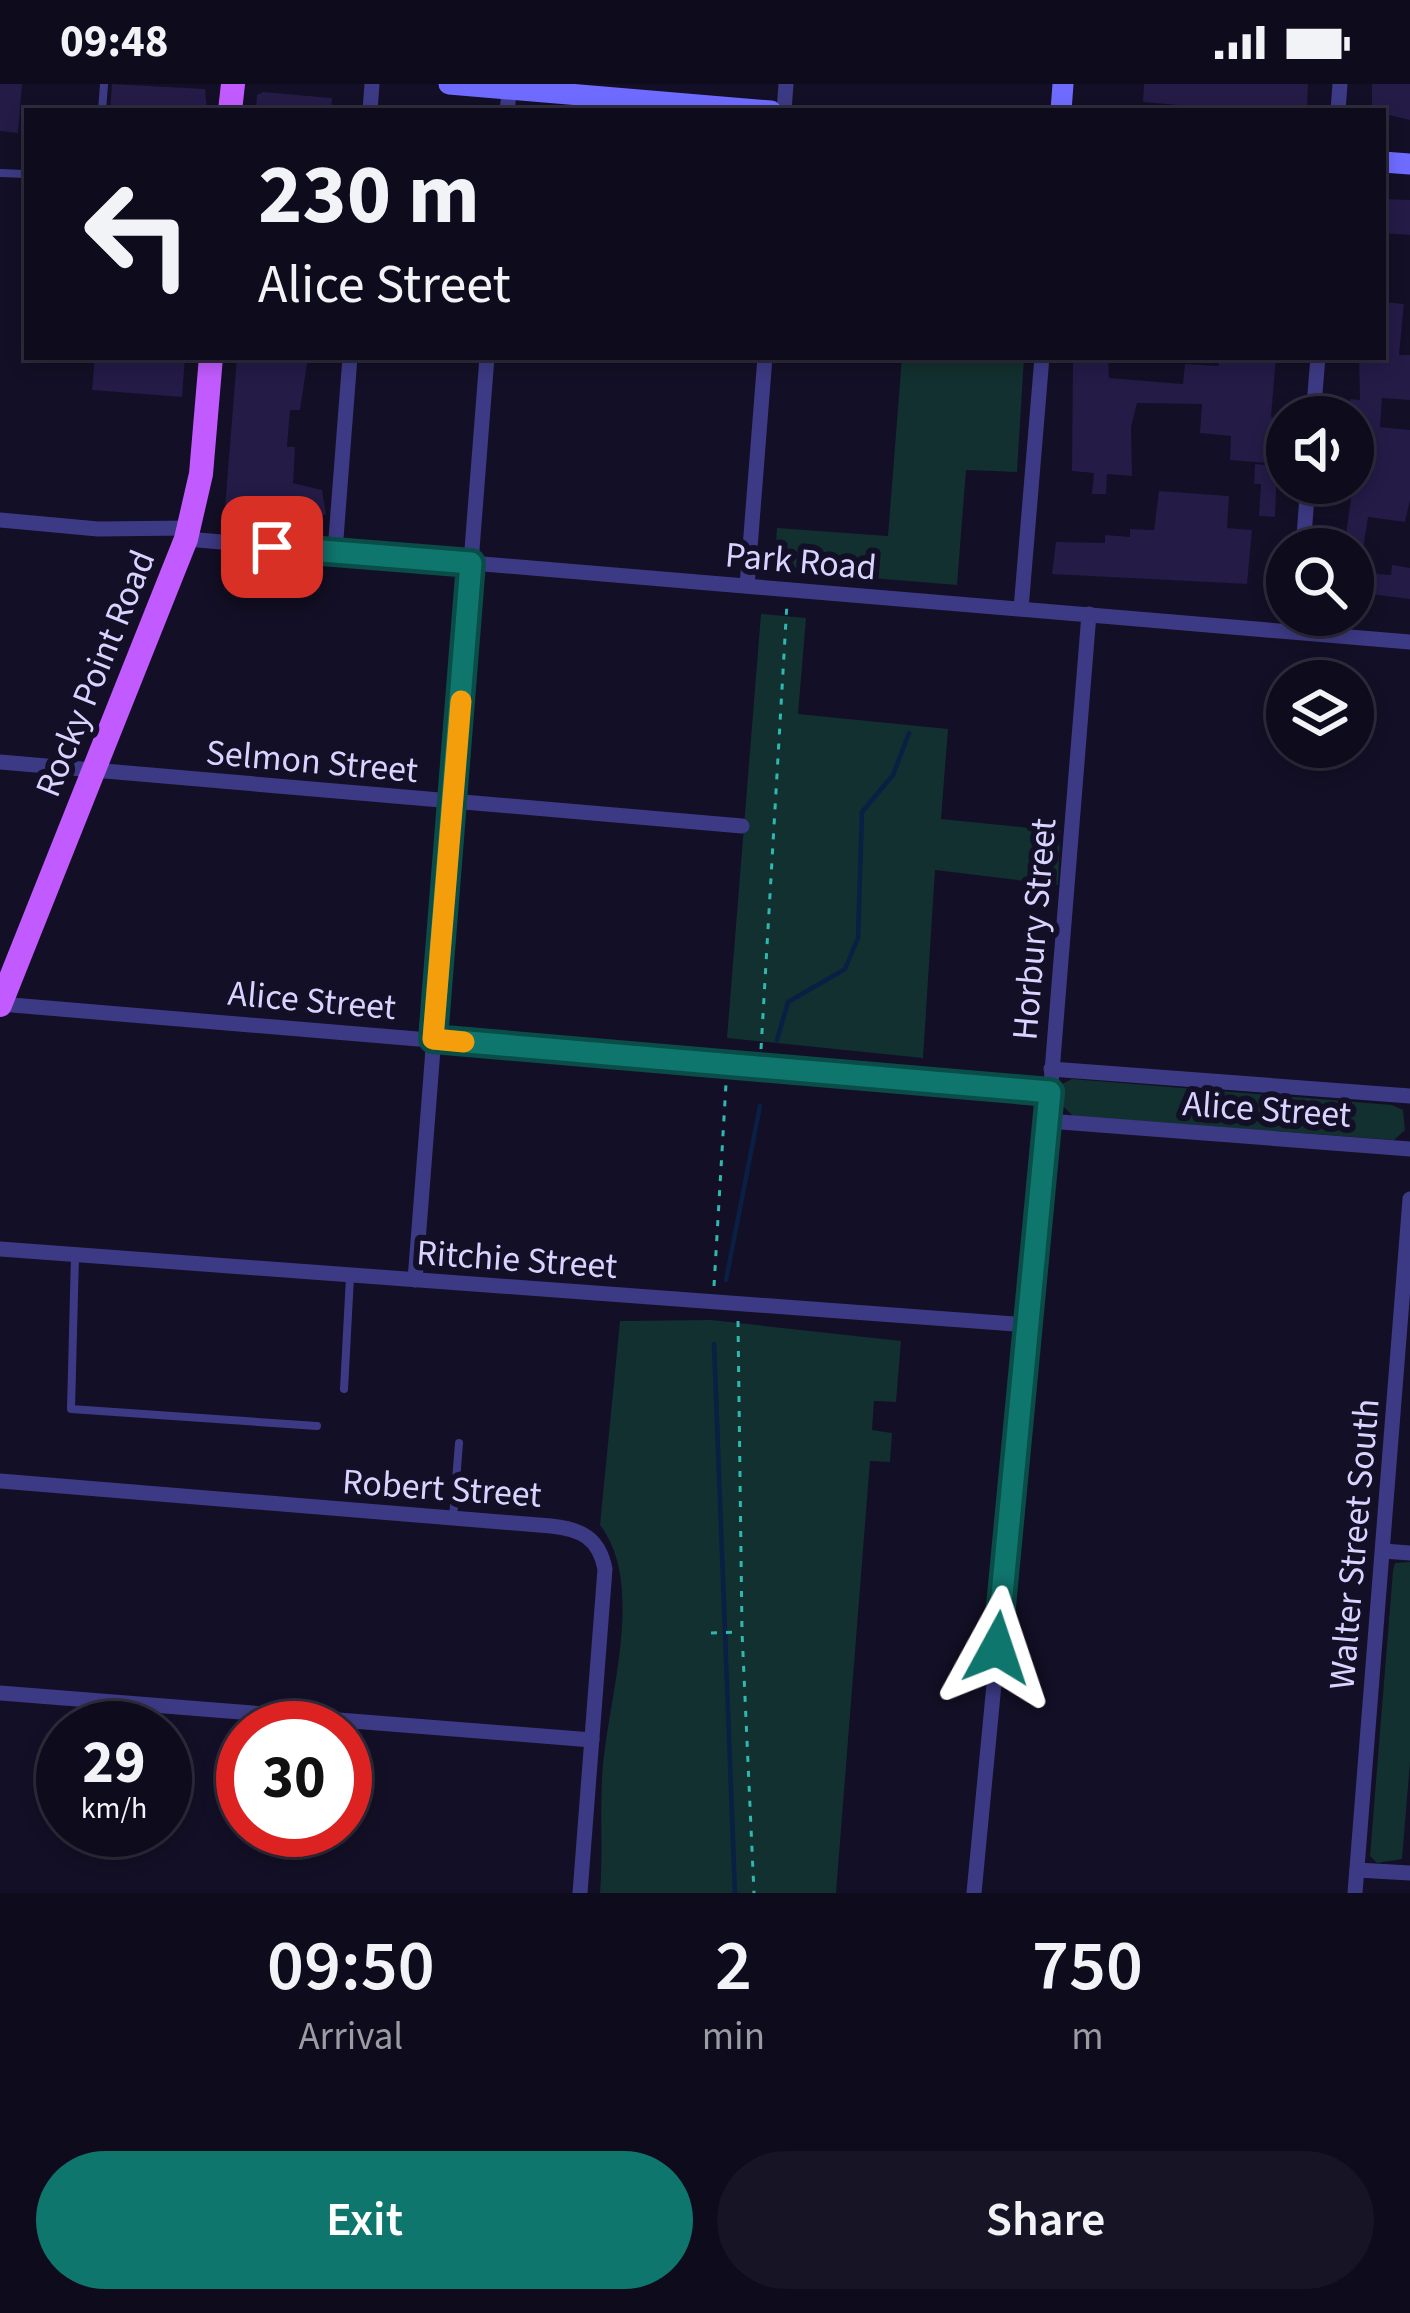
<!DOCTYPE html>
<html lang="en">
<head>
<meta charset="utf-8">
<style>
  body { margin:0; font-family:"Source Sans 3",sans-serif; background:#171425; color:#f1f3f6; height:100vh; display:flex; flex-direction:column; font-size:45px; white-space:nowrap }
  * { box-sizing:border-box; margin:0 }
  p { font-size:39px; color:#9b9ba3 }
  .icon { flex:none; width:66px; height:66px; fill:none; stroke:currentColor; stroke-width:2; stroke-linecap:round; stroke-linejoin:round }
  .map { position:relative; height:1809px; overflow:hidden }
  .sheet { display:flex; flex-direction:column; background:#0e0b1c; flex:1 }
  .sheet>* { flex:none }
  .hud { position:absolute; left:24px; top:24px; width:1362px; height:252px; border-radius:0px; box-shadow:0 6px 18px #0003,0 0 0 3px #2e2b3b; background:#0e0b1c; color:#f1f3f6; overflow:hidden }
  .controls { position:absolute; left:1266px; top:312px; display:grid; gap:24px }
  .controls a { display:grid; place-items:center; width:108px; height:108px; border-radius:50%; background:#0e0b1c; box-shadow:0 6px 18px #0003,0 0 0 3px #2e2b3b; font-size:60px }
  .speed { position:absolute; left:36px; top:1617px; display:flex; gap:24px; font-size:60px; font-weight:700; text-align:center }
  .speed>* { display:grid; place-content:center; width:156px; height:156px; border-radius:50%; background:#0e0b1c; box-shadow:0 6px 18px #0003,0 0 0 3px #2e2b3b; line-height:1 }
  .speed small { font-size:30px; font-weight:400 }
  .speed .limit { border:18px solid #d22; background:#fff; color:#111 }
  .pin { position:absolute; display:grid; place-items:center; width:102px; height:102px; color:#fff; margin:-51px; border-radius:24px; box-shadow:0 6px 18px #0006 }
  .me { position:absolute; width:132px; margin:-66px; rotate:5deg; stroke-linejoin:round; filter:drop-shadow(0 0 9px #0008) }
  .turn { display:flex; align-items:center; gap:42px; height:252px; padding:0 36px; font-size:54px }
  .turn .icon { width:156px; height:156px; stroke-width:2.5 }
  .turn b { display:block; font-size:84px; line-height:102px }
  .eta { display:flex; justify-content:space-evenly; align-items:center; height:204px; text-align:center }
  .eta b { font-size:72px; font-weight:600; line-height:84px }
  .primary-button { display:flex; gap:24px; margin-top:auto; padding:24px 36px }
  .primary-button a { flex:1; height:138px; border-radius:72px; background:#0f766e; color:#fff; font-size:48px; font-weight:600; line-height:138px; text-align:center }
  .primary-button a+a { background:#171425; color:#f1f3f6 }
  .status { display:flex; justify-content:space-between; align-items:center; height:84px; padding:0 60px; background:#0e0b1c; direction:ltr }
  .status svg { height:33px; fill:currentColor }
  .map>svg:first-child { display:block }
  .green { fill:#12302f }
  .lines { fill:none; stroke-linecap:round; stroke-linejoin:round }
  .stream { stroke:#0a1f44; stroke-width:4.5 }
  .building { fill:#241b47 }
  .path { stroke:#2fb8b0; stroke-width:3; stroke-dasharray:6 9; stroke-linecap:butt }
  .lane { stroke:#3d3a85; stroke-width:8 }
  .street { stroke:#3d3a85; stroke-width:15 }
  .secondary { stroke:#6f6bff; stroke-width:21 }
  .primary { stroke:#c25bff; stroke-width:24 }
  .route-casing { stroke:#0a4d48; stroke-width:30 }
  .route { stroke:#0f766e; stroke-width:21 }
  .slow { stroke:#f59e0b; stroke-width:21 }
  .labels { text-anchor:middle; stroke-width:12; stroke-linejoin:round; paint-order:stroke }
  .street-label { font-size:36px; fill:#d9d4ff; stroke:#130f26 }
</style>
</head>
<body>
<div class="status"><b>09:48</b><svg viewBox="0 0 49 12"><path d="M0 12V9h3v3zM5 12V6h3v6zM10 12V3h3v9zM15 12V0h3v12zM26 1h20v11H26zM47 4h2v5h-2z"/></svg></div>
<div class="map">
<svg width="1410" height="1809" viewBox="0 0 1410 1809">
  <rect width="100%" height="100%" fill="#130f26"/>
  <g class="green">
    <path d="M902,273H1024L1017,388L966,386L957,501L774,486L777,444L888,452Z"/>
    <path d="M761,530L806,534L798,630L948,645L941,735L1060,747L1058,801L935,786L923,974L727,954Z"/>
    <path d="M1072,995L1392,1021L1403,1026L1405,1046L1394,1056L1073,1032L1059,1018L1062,1000Z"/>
    <path d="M711,1236L901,1257L896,1318L874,1317L872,1346L892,1349L890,1378L870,1377L836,1809H600C603,1771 600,1734 602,1696C605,1621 648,1504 600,1441L620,1237Z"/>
    <path d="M1410,1478V1678L1402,1775L1377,1779L1370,1772L1393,1487L1395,1479Z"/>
  </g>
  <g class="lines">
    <g class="stream">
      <path d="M777,956L788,918L845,885L858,854L862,728L893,691L909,649"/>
      <path d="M726,1196L760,1022"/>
      <path d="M714,1260L735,1809"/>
    </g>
  </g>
  <g class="building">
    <path d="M0,0H22L18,49L0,47Z"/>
    <path d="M112,0L205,5L207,27H110Z"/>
    <path d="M1144,0H1308L1307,25L1251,27L1143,18Z"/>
    <path d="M1372,0H1410V36L1372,27Z"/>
    <path d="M263,8L332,14L331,27H256L257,11Z"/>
    <path d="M1383,115L1410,116V151L1383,149Z"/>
    <path d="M1383,218L1404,220L1399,271H1410V316L1382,314L1380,343L1410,346V416L1405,438L1368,433L1363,465H1335L1336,450L1346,451L1353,400L1350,315L1360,316L1359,273H1383Z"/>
    <path d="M95,273H185L182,313L92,306Z"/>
    <path d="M237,273H308L300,326H290L287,363H295L293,399L322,406L326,430L314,435L270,434L231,431V424H225Z"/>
    <path d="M1073,273H1108L1109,294L1183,300L1185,280L1219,282V273H1276L1271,333L1285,335L1283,356L1267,355L1266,379L1230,376L1231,352L1200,349L1202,320L1137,319L1131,343L1132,392L1107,390L1106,410H1092L1094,389L1072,387Z"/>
    <path d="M1255,380L1277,382L1275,433L1259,432L1261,400H1254Z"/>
    <path d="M1159,407L1229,412L1227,444L1252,446L1247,500L1052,490L1056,458L1105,459V451L1130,453V445L1154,446Z"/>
    <path d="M1392,481L1410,484V515L1353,508V488L1391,491Z"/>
  </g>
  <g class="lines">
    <g class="path">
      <path d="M761,965L787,519"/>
      <path d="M714,1202L726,1000"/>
      <path d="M738,1237L742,1548L754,1809"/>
      <path d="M711,1549L739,1548"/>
    </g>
    <g class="lane">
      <path d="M102,27L104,0"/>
      <path d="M0,89L25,90"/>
      <path d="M75,1172L71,1325L317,1342"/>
      <path d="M344,1305L350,1193"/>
      <path d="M453,1434L459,1359"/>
    </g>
    <g class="street">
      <path d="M370,27L372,0"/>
      <path d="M507,27L510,0"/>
      <path d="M784,27L786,0"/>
      <path d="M1338,27L1340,0"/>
      <path d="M1313,333L1318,273"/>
      <path d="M0,436L98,445L190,444"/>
      <path d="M186,455L1410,558"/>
      <path d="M1303,465L1308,399"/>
      <path d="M335,467L350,273"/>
      <path d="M747,502L765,273"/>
      <path d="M1021,525L1042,273"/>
      <path d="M0,678L742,742"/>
      <path d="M0,920L1050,1008"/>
      <path d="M1051,985L1410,1012"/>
      <path d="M1048,1037L1410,1065"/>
      <path d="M0,1165L1029,1241"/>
      <path d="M415,1196L487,273"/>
      <path d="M0,1397L551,1442C581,1445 599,1454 605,1485L580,1809"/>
      <path d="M1384,1467L1410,1469"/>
      <path d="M0,1609L592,1656"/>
      <path d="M1357,1786L1410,1789"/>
      <path d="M974,1809L1048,1037L1089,530"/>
      <path d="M1355,1809L1410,1115"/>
    </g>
    <g class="secondary">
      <path d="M449,0L771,27"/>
      <path d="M1061,27L1063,0"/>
      <path d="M1383,78L1410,80"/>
    </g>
    <g class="primary">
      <path d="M230,27L233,0"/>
      <path d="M0,921L186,455L201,390L211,273"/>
    </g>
  </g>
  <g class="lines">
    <defs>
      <path id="route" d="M272,463L471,479L433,955L1050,1008L997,1564"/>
    </defs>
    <use href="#route" class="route-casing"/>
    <use href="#route" class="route"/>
    <path class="slow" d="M461,617L433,955L464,958"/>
  </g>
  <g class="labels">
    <g class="street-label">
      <text transform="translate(801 476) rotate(5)" y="13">Park Road</text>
      <text transform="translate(94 589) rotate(-68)" y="13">Rocky Point Road</text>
      <text transform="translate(312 676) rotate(5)" y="13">Selmon Street</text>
      <text transform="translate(1033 845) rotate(-85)" y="13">Horbury Street</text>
      <text transform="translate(312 915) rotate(5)" y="13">Alice Street</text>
      <text transform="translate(1267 1024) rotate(4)" y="13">Alice Street</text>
      <text transform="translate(517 1174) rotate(4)" y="13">Ritchie Street</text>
      <text transform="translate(442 1403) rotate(4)" y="13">Robert Street</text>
      <text transform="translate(1353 1460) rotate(-85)" y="13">Walter Street South</text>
    </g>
  </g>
</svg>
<div class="controls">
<a><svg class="icon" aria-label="sound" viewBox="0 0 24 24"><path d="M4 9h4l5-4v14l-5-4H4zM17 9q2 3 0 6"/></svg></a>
<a><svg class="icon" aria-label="search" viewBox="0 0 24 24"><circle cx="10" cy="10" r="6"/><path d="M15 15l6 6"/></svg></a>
<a><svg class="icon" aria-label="layers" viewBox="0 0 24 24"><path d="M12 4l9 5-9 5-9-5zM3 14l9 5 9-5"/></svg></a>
</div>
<div class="speed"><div>29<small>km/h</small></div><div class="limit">30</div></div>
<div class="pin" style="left:272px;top:463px;background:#d93025"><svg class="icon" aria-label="arrive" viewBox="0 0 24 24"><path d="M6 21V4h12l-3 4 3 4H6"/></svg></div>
<svg class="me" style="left:997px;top:1564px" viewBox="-20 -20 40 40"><path d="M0-17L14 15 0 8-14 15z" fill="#0f766e" stroke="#fff" stroke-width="4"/></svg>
<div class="hud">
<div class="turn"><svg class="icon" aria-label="left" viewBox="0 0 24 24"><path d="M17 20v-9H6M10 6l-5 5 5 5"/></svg><div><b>230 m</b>Alice Street</div></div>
</div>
</div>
<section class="sheet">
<div class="eta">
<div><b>09:50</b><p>Arrival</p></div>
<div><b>2</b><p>min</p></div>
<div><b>750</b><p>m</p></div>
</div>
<div class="primary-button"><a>Exit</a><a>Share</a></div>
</section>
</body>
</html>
